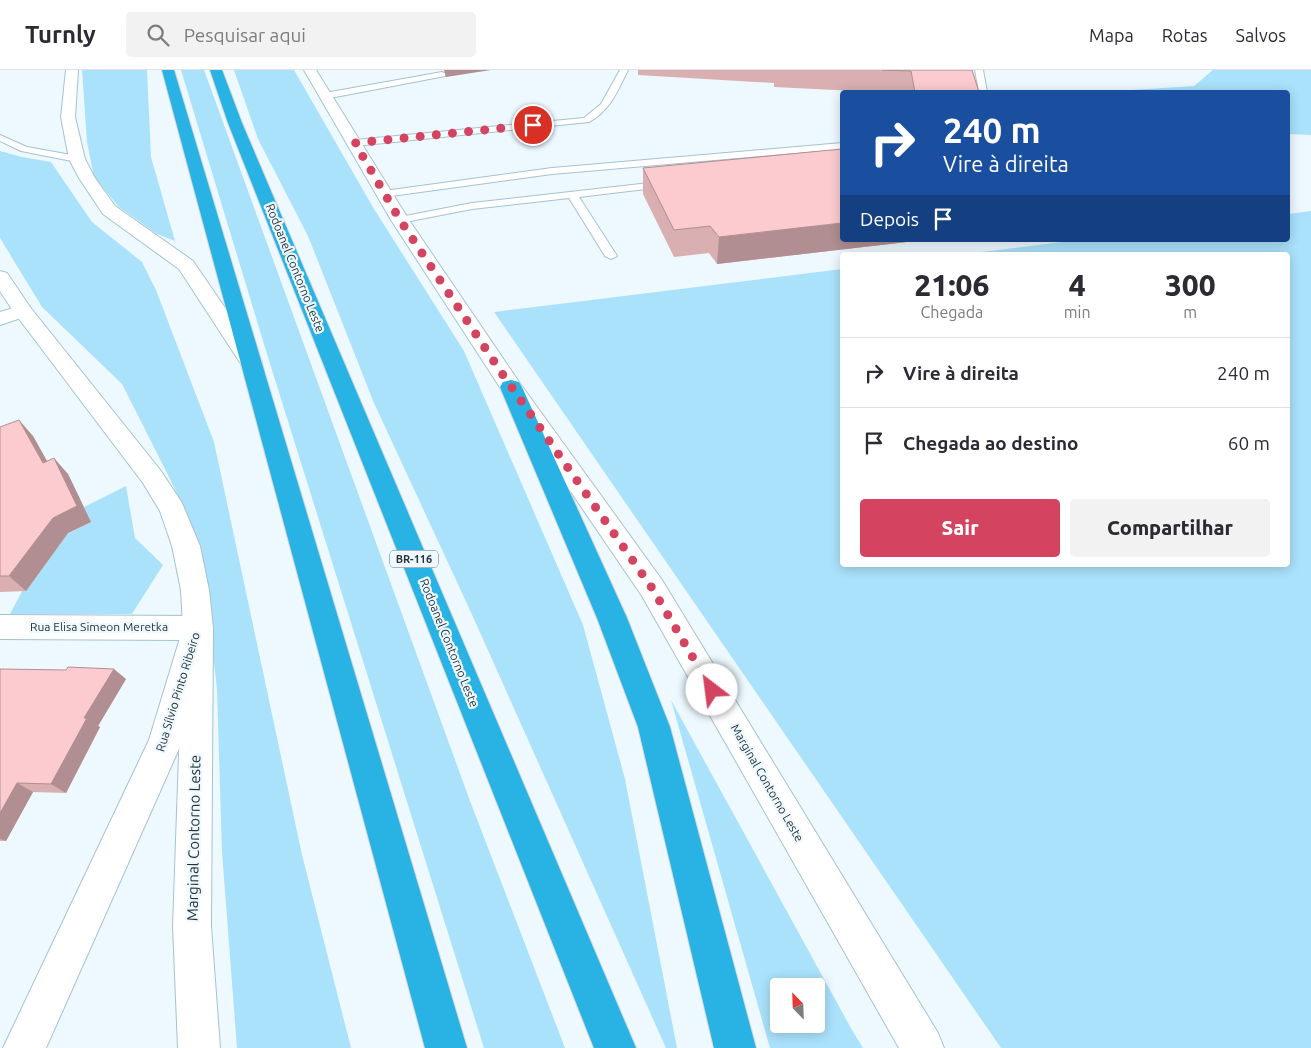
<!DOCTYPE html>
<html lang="pt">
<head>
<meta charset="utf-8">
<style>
  body { margin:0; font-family:Ubuntu,sans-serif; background:#f2f2f3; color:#2b2b33; height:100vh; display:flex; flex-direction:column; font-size:19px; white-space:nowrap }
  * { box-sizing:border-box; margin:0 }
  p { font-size:16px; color:#7c7c81 }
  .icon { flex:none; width:28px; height:28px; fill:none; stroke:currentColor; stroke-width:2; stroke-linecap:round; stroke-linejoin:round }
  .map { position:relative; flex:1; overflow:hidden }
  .side { position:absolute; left:840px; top:182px; width:450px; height:315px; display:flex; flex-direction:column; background:#fff; border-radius:5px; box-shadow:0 2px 12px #0003 }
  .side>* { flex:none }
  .guide { position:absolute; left:840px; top:20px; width:450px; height:152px; border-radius:5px; box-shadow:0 2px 12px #0003; background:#1a4fa0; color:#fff; overflow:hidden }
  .needle { width:32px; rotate:337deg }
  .controls { position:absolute; left:770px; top:908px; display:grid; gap:10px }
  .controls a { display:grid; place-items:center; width:55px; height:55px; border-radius:5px; background:#fff; box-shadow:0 2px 12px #0003; font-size:25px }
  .pin { position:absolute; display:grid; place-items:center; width:42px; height:42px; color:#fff; margin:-21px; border:2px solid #fff; border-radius:50%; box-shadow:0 1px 5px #0007 }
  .me { position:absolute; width:55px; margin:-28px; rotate:330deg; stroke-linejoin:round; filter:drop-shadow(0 0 4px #0008) }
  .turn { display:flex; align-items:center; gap:18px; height:105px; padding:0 20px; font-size:22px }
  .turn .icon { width:65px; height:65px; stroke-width:2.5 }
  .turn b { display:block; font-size:35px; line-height:42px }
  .then { display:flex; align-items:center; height:48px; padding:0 20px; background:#0003; gap:10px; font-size:19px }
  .eta { display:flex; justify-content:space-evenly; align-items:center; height:85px; text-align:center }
  .eta b { font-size:30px; font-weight:800; line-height:35px }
  .button { display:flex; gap:10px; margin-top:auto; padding:10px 20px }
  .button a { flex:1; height:58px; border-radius:5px; background:#d44460; color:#fff; font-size:20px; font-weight:800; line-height:58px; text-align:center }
  .button a+a { background:#f2f2f3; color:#2b2b33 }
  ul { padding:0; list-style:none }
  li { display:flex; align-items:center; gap:15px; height:70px; padding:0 20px; border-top:1px solid #e1e1e2 }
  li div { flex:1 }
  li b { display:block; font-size:19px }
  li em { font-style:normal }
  header { display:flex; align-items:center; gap:30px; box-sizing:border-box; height:70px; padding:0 25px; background:#fff; border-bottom:1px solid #e1e1e2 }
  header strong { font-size:24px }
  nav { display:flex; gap:28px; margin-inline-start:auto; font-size:18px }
  .search { width:350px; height:45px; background:#f2f2f3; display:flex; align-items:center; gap:12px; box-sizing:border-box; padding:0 18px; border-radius:5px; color:#7c7c81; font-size:19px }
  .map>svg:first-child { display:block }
  .green { fill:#aae1fb; fill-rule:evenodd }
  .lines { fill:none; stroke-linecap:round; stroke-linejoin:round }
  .lane-casing { stroke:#a5c2d0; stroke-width:2 }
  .street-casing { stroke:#a5c2d0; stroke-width:2 }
  .secondary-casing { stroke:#a5c2d0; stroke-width:2 }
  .highway-casing { stroke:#d4d6d7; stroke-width:2 }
  .lane { fill:#fff; fill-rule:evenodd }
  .street { fill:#fff; fill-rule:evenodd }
  .secondary { fill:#fff; fill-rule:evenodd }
  .highway { fill:#28b3e4; fill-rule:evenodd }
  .wall { fill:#d9afb2 }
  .shaded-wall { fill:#b08e91 }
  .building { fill:#fccbcf; stroke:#b08e91 }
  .route { stroke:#d44460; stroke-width:9; stroke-dasharray:0 16.2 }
  .labels { text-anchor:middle; stroke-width:4.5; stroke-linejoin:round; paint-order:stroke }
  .shield { fill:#edf9ff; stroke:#626e74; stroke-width:1 }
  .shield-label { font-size:11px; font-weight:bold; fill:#273338 }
  .street-label { font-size:12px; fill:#273338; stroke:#edf9ff }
  .near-street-label { font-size:15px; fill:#273338; stroke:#edf9ff }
</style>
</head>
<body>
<header>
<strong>Turnly</strong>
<div class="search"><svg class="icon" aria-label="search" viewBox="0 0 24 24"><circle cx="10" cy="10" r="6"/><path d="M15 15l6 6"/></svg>Pesquisar aqui</div>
<nav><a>Mapa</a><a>Rotas</a><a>Salvos</a></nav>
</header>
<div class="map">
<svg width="1311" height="978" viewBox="0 0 1311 978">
  <rect width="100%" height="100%" fill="#edf9ff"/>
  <g class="green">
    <path d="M82,0H147L151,87L175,171L157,164L119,137L94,107L87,72Z"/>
    <path d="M181,0H204L470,731L565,978H484L267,284Z"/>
    <path d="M234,0H294L374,139L464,281L583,555L625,709L677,978H666L469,538L374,333L308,166L258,69Z"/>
    <path d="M1213,0H1311V65L1288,64V22H1100L1194,16Z"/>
    <path d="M0,81L22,87L51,92L92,152L142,192L156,220L214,372L302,785L351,978H237L222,782L217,619L201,476L171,411L122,314L42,237L0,168Z"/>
    <path d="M1311,141V978H1001L494,242L842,199V495H1288V185H957L1078,170H1288V144Z"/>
    <path d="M126,416L135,468L163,495L132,544H10L47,474L91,452L84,437Z"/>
    <path d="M671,630L852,960L863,978H770ZM779,916H816V954H779Z"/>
  </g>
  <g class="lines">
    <defs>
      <g id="lane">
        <path d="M620,0H628C618,20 610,41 589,52L355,76L350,73L355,70L584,48L601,34Z"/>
        <path d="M975,0H983L987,22H979Z"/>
        <path d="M442,2L446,4L445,6L325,29L321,26L325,23Z"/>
        <path d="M0,65L27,77L77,86L82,89L77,92L21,81L0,71Z"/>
        <path d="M842,73V79L552,104L384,127L379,124L384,121L552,98Z"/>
        <path d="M667,111L672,114L671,116L579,127L617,186L611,189L605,186L569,128L472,139L400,153L395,150L400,147L472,133Z"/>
      </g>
      <g id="street">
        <path d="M23,235L30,237L33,241L30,245L0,255V242Z"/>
        <path d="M0,545L198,546L208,549L213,558L211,856L220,978H178L173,856L183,570L0,569Z"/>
      </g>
      <g id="secondary">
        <path d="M66,0H78L75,47L85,89L95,108L115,136L193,191L262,292L259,297L251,298L243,297L179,199L103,144L79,108L69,89L61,47Z"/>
        <path d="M304,0H316L409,150L519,312L662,510L938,963L944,978H899L642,526L503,322L391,150Z"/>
        <path d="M0,201L7,203L30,237L161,401L182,433L200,476L209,520L213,558L182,672L46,978H3L149,670L183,558L181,520L172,476L160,441L143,413L13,241L0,221Z"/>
      </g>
      <g id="highway">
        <path d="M162,0H174L467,978H425Z"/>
        <path d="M210,0H222L242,53L636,978H594L228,53Z"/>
        <path d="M511,310L519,312L522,317L627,548L670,657L756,978H714L638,657L597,548L500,317L503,312Z"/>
      </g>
    </defs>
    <use href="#lane" class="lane-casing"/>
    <use href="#street" class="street-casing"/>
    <use href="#secondary" class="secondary-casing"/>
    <use href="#highway" class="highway-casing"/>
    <use href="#lane" class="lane"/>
    <use href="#street" class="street"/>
    <use href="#secondary" class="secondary"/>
    <use href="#highway" class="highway"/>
  </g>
  <g class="wall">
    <path d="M638,0H972L979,22H876L774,17V13L638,5Z"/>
    <path d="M643,98L842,170H924L717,194L709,183L674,187L643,124Z"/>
    <path d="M0,357L33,366L47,391L68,404L91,452L68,463L26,521L0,522Z"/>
    <path d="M0,599L126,609L98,656L100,657L66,723L33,722L6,771H0Z"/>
  </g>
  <g class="shaded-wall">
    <path d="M444,0H491L446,7Z"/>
    <path d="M842,153V170H924L717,194L719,167Z"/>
    <path d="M19,350L33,366L57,409L43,393Z"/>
    <path d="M54,388L68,404L91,452L68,463L26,521L9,506Z"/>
    <path d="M114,599L126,609L98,656L100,657L66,723L51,714L84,648Z"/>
    <path d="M17,713L33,722L6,771L0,769V743Z"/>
  </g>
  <g class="building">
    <path d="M882,0H972L979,22H915L911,1Z"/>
    <path d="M842,79V153L719,167L710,156L674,160L643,98Z"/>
    <path d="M19,350L43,393L54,388L77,436L53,448L9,506H0V357Z"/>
    <path d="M68,597L114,599L84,648H87L51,714L17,713L0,743V599L66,600Z"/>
  </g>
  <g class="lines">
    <path class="route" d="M533,55L355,73L400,150L501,302L652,518L712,620"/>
  </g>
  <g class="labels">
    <rect class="shield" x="390" y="480.5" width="48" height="17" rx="4"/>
    <g class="shield-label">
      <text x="414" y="493">BR-116</text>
    </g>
    <g class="street-label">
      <text transform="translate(295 198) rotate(68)" y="4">Rodoanel Contorno Leste</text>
      <text x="99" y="561">Rua Elisa Simeon Meretka</text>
      <text transform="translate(449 573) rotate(68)" y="4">Rodoanel Contorno Leste</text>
      <text transform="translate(178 622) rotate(-73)" y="4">Rua Sílvio Pinto Ribeiro</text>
      <text transform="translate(767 713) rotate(60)" y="4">Marginal Contorno Leste</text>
    </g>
    <g class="near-street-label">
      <text transform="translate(194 768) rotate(-89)" y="5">Marginal Contorno Leste</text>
    </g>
  </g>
</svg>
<div class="controls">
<a><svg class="needle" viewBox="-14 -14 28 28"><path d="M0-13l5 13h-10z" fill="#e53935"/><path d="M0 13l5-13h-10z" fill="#7c7c81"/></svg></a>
</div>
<div class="pin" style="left:533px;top:55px;background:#d93025"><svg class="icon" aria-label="arrive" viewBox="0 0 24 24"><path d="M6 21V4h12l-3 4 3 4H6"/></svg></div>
<svg class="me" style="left:712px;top:620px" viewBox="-20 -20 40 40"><circle r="19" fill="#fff"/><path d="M0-13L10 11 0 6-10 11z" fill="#d44460"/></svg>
<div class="guide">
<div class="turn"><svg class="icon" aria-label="right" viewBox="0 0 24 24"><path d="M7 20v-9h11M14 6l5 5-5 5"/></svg><div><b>240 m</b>Vire à direita</div></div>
<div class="then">Depois<svg class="icon" aria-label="arrive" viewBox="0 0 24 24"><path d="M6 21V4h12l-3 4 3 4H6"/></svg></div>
</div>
<section class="side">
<div class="eta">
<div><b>21:06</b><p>Chegada</p></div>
<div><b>4</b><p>min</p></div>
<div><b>300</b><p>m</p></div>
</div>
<ul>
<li><svg class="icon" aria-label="right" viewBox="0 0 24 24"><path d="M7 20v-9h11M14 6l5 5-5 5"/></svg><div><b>Vire à direita</b></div><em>240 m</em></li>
<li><svg class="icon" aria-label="arrive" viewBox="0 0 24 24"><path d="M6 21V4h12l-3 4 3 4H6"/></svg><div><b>Chegada ao destino</b></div><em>60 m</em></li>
</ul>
<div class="button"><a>Sair</a><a>Compartilhar</a></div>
</section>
</div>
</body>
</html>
